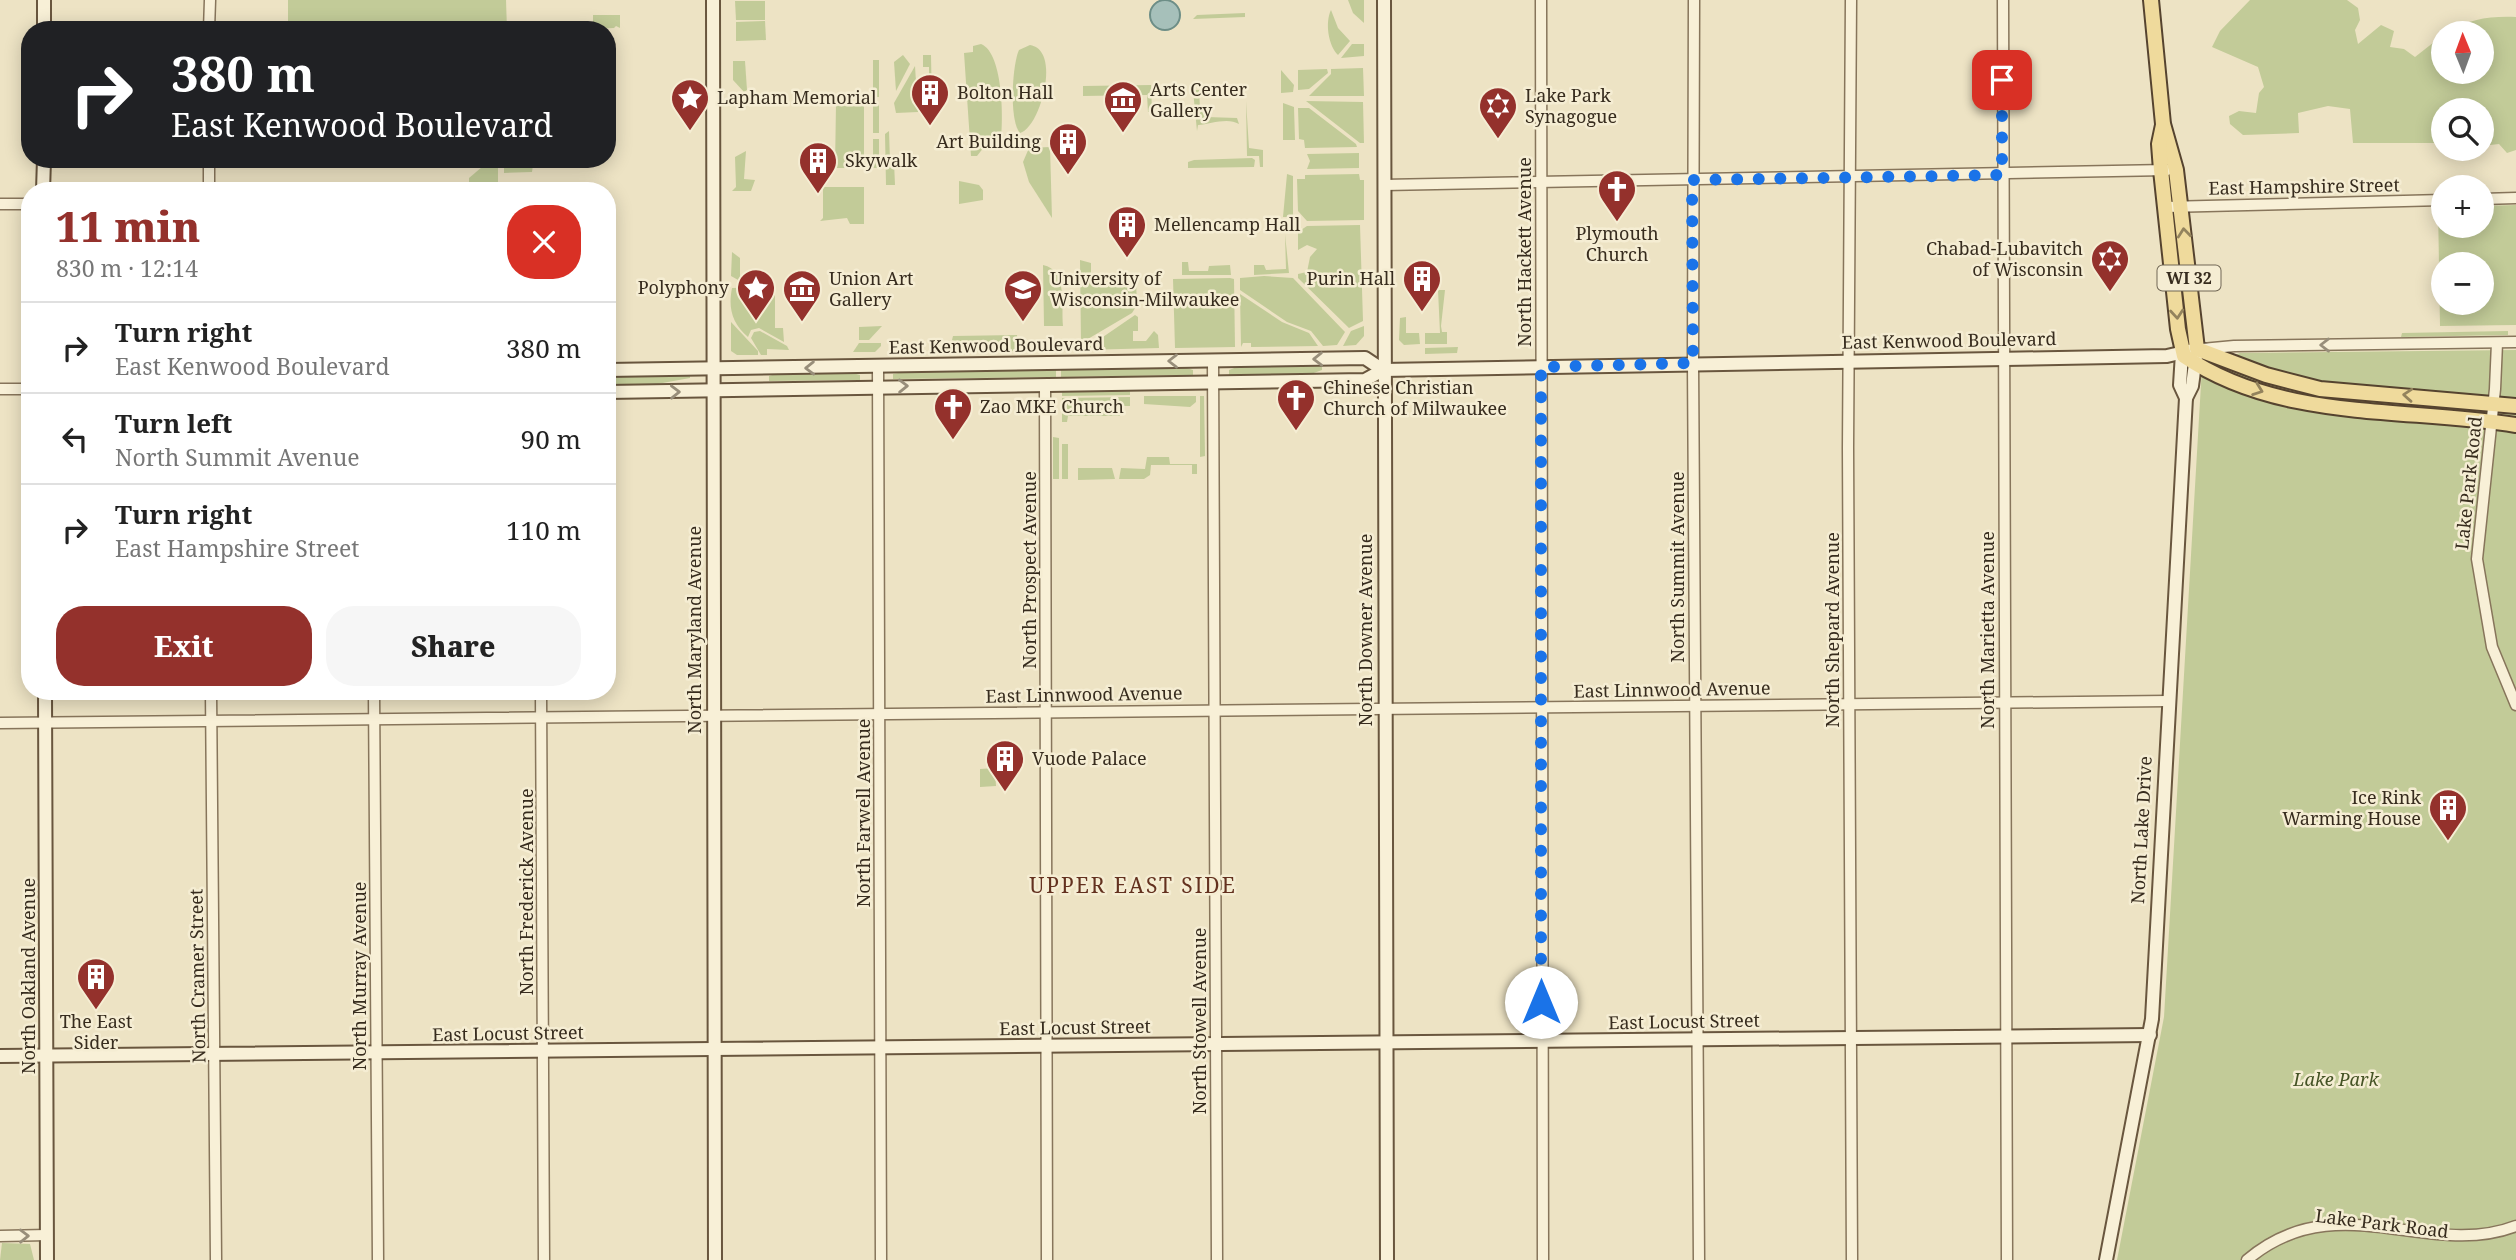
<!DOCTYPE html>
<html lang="en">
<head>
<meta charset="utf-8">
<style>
  body { margin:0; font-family:"Noto Serif",serif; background:#f6f6f6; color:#222; height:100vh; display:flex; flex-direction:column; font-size:26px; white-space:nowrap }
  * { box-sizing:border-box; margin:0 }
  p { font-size:23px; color:#767676 }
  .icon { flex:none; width:38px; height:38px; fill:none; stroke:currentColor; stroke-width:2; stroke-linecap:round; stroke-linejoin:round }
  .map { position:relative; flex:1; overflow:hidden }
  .drawer { position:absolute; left:21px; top:182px; width:595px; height:518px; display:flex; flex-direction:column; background:#fff; border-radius:28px; box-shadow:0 4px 18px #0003 }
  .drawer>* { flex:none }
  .banner { position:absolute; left:21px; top:21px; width:595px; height:147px; border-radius:28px; box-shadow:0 4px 18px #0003; background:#202124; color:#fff; overflow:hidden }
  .needle { width:46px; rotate:359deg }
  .tools { position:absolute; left:2431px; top:21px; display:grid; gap:14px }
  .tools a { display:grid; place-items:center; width:63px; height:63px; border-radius:50%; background:#fff; box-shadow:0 4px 18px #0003; font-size:35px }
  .pin { position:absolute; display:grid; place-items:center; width:60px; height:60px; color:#fff; margin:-30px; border-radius:14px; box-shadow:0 4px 10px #0006 }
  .me { position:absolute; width:77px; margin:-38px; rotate:0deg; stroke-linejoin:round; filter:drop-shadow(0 0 5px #0008) }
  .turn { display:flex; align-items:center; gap:24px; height:147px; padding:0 35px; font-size:32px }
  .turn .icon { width:91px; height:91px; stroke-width:2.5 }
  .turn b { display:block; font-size:49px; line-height:60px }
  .round { display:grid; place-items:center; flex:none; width:74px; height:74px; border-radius:28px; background:#f6f6f6 }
  .summary { display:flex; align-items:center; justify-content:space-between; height:119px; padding:0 35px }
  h1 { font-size:42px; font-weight:800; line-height:52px; color:#94312c }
  .button { display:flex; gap:14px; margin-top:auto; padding:14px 35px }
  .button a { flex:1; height:80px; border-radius:28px; background:#94312c; color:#fff; font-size:28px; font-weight:800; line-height:80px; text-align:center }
  .button a+a { background:#f6f6f6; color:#222 }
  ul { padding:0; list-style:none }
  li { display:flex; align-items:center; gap:21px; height:91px; padding:0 35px; border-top:2px solid #e0e0e0 }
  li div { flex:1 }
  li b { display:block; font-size:26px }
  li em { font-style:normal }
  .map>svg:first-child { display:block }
  .green { fill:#c2cb98; fill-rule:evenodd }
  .water { fill:#a6c0ba; stroke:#6d8e87; stroke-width:2 }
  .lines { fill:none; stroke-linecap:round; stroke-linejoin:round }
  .street-casing { stroke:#87755b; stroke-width:13 }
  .secondary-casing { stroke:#69563e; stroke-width:16 }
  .primary-casing { stroke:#55432f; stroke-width:18 }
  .street { stroke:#f8f0d7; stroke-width:10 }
  .secondary { stroke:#f8f0d7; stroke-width:12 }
  .primary { stroke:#efda9c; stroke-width:14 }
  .oneway { stroke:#93835d }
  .oneway2 { stroke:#988e7a }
  .route { stroke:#1a73e8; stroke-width:12; stroke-dasharray:0 21.6 }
  .labels { text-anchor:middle; stroke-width:5; stroke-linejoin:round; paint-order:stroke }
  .shield { fill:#f5edd3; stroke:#706654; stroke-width:2 }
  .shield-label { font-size:16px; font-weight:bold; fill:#372c1e }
  .poi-label { font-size:18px; fill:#372c1e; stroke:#f5edd3; text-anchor:start }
  .street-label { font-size:18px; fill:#372c1e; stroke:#f5edd3 }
  .park-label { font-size:18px; font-style:italic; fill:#455325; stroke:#f5edd3 }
  .quarter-label { font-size:21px; letter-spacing:2px; fill:#63311f; stroke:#f5edd3 }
</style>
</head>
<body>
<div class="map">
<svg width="2516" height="1260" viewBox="0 0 2516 1260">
  <rect width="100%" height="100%" fill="#ede3c4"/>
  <g class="green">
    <path d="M288,0H506L507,30H288Z"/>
    <path d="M1348,0H1364V23L1353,13Z"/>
    <path d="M2250,0H2347L2358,8L2360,20L2355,30L2358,44L2381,25L2394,31L2390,47L2404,49L2415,57L2443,35V72H2482V33H2446C2469,19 2489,16 2516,17V150L2507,153L2499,144L2490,145L2489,137L2482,136V110H2443V141L2439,143H2353L2350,109L2328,106L2298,113L2299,133L2243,135L2230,124L2229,116L2239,111L2256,113L2259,93L2264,87L2258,67L2212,47L2220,31Z"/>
    <path d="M735,1H765V20H736Z"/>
    <path d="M1331,10L1338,28L1350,41L1338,55C1328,45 1325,22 1331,10Z"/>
    <path d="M1245,13V17L1193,19L1197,15Z"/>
    <path d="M593,15H620V28L616,26L614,28L593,29Z"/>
    <path d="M765,21L766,40L736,41V22Z"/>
    <path d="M981,44C1004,53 1004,125 1000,147H984L977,156H971L964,53L973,52V46Z"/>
    <path d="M1352,44H1364V56L1341,58Z"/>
    <path d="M1030,45C1062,50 1040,128 1020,133C1009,121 1012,65 1019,50Z"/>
    <path d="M903,55L910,64L896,91L894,62Z"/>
    <path d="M923,55H931L932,107L929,98H924L929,96V88L923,86H929V78H923L929,75V67H923Z"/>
    <rect x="873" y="60" width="6" height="37"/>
    <path d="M733,61H745L747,90L744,92L733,80Z"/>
    <path d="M915,66L918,112L896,113L894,103Z"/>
    <path d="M1363,68L1364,96H1309L1331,74V69Z"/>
    <path d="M1327,69L1328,73L1309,89L1298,90V70Z"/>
    <path d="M1281,70L1294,85L1293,92L1281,93Z"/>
    <path d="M1151,85L1152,112H1148L1147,95L1083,96V86Z"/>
    <path d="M1193,90H1199L1200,108L1205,109L1206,117L1237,118L1239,124C1228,117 1210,124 1198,125L1197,131Z"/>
    <path d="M1246,101L1249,148L1263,150V167H1260L1259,156H1247Z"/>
    <path d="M1306,101L1363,102L1364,143H1360Z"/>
    <path d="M1283,103L1294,107L1295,140H1283Z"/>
    <path d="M836,104H864V162L853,159L850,168H835Z"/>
    <rect x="873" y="104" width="6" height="29"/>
    <path d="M1298,108H1309L1356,144L1357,147L1305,148L1304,140L1299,139Z"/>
    <path d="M889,131L890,162H894L895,185H886L885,134Z"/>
    <rect x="873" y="139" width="6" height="29"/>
    <path d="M1050,147L1052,218L1029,182L1023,162L1029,148Z"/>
    <path d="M746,151L744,179L755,180L751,191H732L736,187L735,157Z"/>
    <path d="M1359,153V168L1307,169L1310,161L1307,154Z"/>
    <path d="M1252,158L1255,160L1254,167L1188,168V162L1194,160Z"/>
    <path d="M523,160L524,165H533L532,172L504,173V161Z"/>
    <path d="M498,161V191H469V178L482,167Z"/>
    <path d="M1287,174L1293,176V217H1283Z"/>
    <path d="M1359,174L1360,180H1364V220L1307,221L1298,211L1297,179H1305V175Z"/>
    <path d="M959,181L979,185L983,190V200L959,204Z"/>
    <path d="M823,187H864V224H850L847,218L820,221L823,218Z"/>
    <path d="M2516,205V325L2440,326L2438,206H2443V226H2482V206ZM2443,264H2482V303H2443Z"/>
    <path d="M1360,225L1363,321L1349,328L1298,278V274L1307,272L1310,257L1317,249L1307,245L1298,250V232L1307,226Z"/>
    <path d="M1285,234L1289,273L1254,275V265H1264L1266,270L1286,269Z"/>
    <path d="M732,252L740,258V281L731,276Z"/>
    <path d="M1080,260L1091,263V282L1136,281L1137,305L1132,313L1081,343Z"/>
    <path d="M1182,262H1188L1189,271H1208L1209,266L1230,265L1231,275H1182Z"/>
    <path d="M1043,265C1068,270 1061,306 1063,326H1044Z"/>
    <path d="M1264,276L1293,278L1345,332L1337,345L1323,346L1311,331L1287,322L1240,290V278Z"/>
    <path d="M1230,278L1234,279L1235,347L1175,348L1173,279Z"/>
    <path d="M768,287V292H775V328H783L784,342L759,328L751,330L748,337C732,323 728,308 732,288Z"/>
    <path d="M1438,290H1445L1441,326L1442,332H1447V344H1425V333H1440Z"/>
    <path d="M1240,294L1282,322L1309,333L1318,346L1251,347V343H1243L1241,347Z"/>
    <path d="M1135,315L1138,317V331H1133V341H1146L1154,331L1158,335L1159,348L1084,350Z"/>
    <path d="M1406,317V333H1419L1420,344L1404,345L1399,340L1400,318Z"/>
    <path d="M731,322L758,351V355H737L731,351Z"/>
    <path d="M882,326L869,340H859V327Z"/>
    <path d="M1364,326V336L1356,345L1343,346L1351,331Z"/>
    <path d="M760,331L787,346L789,350L767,349V355H761L751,338L754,332Z"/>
    <path d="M2508,331V335L2401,337L2402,333Z"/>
    <path d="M1017,335L1018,351L964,352L952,340L953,336Z"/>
    <path d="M859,343H881V346L875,352H853Z"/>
    <path d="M1458,347L1457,353L1425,354V348Z"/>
    <path d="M2516,350V1260H2117L2164,1017L2202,367L2240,353Z"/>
    <path d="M1322,366V370L1311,374L1229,375V370L1237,367Z"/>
    <path d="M1184,367L1193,370V375L1061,377V369Z"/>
    <path d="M1056,369V377L893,379V374L910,371Z"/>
    <path d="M849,372L860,375V380L769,381V376L779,373Z"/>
    <path d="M607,373L690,374V378L657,384L607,385Z"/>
    <path d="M1062,391H1130V395L1062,396Z"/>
    <path d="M1196,396V402L1190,407L1144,404V396Z"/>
    <path d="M1200,396H1204L1205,456L1200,457Z"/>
    <path d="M1130,397V406H1120V416H1068L1067,422H1062V398Z"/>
    <path d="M1053,437L1059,438V479H1053Z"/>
    <rect x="1062" y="444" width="6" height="35"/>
    <path d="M1147,457H1169L1170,464H1197V474H1192V465H1151L1150,475L1144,479H1119L1121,468L1145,469Z"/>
    <path d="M1078,468H1112L1115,479L1078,480Z"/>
    <path d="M995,768L996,786L980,787V769Z"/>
    <path d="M2,1243L30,1244L34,1260H0Z"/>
  </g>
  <circle class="water" cx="1165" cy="15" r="15"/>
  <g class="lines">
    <defs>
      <g id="street">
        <path d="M1541,0L1543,1260"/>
        <path d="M1694,0L1693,364L1699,1260"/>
        <path d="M1851,0L1848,448L1852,1260"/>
        <path d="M2003,0L2007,1260"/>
        <path d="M209,30L210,0"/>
        <path d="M1384,185L2167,170"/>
        <path d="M209,191V159"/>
        <path d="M2482,199L2516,198"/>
        <path d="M0,204H30"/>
        <path d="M2166,207L2443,200"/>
        <path d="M2497,343L2495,389L2477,559L2492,647L2516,705"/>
        <path d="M2202,349L2234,346L2516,342"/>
        <path d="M1213,361L1217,1260"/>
        <path d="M878,366L881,1260"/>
        <path d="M1045,385L1047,1260"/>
        <path d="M0,389H30"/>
        <path d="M211,691L216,1260"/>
        <path d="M374,691L378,1260"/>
        <path d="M541,691L544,1260"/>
        <path d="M0,723L2168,701"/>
        <path d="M0,1236L47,1235"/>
        <path d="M2247,1260C2336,1184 2429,1260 2516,1226"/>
      </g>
      <g id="secondary">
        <path d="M713,0L715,1260"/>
        <path d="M1384,0L1387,1260"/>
        <path d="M44,30V0"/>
        <path d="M43,191L44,159"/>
        <path d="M607,370L1365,358L1383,370"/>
        <path d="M607,392L1365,380L1383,370L2167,356L2197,349L2192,386L2186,398"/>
        <path d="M45,691L47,1260"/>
        <path d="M0,1056L2150,1035"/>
        <path d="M2106,1260L2152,1019L2186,398L2180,385L2182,353"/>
      </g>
      <g id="primary">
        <path d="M2151,0L2163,124L2176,170L2197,349L2266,375L2320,389L2516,406"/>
        <path d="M2163,125L2159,144L2161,170L2178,329L2184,356C2281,422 2405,407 2516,425"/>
      </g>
    </defs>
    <use href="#street" class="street-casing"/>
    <use href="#secondary" class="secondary-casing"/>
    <use href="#primary" class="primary-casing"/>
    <use href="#street" class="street"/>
    <use href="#secondary" class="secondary"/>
    <use href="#primary" class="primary"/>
  </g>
  <defs><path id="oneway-chevron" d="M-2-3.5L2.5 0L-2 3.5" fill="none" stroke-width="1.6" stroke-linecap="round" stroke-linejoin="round" transform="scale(1.75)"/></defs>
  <g class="oneway">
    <use href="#oneway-chevron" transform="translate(2184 233) rotate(-96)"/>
    <use href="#oneway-chevron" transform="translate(2177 314) rotate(85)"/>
    <use href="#oneway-chevron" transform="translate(2258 390) rotate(20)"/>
    <use href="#oneway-chevron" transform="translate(2408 395) rotate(-176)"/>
  </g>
  <g class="oneway2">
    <use href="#oneway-chevron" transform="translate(2325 345) rotate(180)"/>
    <use href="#oneway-chevron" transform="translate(1318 359) rotate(179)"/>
    <use href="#oneway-chevron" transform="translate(1173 361) rotate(180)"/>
    <use href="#oneway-chevron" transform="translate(810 368) rotate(179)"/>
    <use href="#oneway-chevron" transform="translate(903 386) rotate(-1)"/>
    <use href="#oneway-chevron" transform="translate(675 392) rotate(-1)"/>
    <use href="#oneway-chevron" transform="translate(24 1236) rotate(-1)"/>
  </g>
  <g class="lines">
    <path class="route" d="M1541,1002V367L1693,363L1692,180L2002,175V80"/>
  </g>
  <defs>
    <symbol id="building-pin" viewBox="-11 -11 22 30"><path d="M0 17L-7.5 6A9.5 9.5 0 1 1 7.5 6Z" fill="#94312c" stroke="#f5edd3"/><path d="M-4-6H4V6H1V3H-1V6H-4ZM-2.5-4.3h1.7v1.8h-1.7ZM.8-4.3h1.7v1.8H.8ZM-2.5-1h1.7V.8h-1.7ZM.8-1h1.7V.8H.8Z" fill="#fff"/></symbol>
    <symbol id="sight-pin" viewBox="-11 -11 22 30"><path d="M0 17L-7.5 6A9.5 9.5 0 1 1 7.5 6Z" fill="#94312c" stroke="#f5edd3"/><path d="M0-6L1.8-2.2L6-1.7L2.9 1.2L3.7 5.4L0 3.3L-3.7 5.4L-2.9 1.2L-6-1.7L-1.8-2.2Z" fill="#fff"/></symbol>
    <symbol id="museum-pin" viewBox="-11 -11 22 30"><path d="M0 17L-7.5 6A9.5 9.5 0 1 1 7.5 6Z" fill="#94312c" stroke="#f5edd3"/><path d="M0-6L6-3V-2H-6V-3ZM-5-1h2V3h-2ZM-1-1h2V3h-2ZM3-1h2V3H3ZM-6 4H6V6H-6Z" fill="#fff"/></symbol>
    <symbol id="synagogue-pin" viewBox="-11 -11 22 30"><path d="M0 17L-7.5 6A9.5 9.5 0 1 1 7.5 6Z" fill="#94312c" stroke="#f5edd3"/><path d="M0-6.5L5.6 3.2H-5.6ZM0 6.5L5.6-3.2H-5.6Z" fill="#fff"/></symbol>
    <symbol id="church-pin" viewBox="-11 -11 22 30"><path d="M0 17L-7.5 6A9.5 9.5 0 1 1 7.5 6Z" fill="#94312c" stroke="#f5edd3"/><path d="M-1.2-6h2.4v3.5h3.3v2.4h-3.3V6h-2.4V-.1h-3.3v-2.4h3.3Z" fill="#fff"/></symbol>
    <symbol id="university-pin" viewBox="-11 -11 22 30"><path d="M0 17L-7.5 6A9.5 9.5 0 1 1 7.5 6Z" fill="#94312c" stroke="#f5edd3"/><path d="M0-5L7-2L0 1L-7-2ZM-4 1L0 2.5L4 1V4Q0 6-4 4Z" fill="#fff"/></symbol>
  </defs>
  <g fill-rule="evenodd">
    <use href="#building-pin" x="908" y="71" width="44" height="60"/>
    <use href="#sight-pin" x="668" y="76" width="44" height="60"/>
    <use href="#museum-pin" x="1101" y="78" width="44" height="60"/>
    <use href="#synagogue-pin" x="1476" y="84" width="44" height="60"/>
    <use href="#building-pin" x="1046" y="120" width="44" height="60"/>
    <use href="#building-pin" x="796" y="139" width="44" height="60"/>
    <use href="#church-pin" x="1595" y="167" width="44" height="60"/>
    <use href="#building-pin" x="1105" y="203" width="44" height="60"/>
    <use href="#synagogue-pin" x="2088" y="237" width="44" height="60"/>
    <use href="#building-pin" x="1400" y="257" width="44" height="60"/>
    <use href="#sight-pin" x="734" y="266" width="44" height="60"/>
    <use href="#museum-pin" x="780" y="267" width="44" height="60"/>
    <use href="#university-pin" x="1001" y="267" width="44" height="60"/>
    <use href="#church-pin" x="1274" y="376" width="44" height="60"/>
    <use href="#church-pin" x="931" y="385" width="44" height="60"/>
    <use href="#building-pin" x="983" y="737" width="44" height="60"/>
    <use href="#building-pin" x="2426" y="786" width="44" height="60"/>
    <use href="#building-pin" x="74" y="955" width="44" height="60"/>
  </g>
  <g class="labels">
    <rect class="shield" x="2157.5" y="265.5" width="63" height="25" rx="5"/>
    <g class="shield-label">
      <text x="2189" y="284">WI 32</text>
    </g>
    <g class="poi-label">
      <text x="1150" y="96">Arts Center<tspan x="1150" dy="21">Gallery</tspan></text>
      <text x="957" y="99">Bolton Hall</text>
      <text x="1525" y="102">Lake Park<tspan x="1525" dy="21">Synagogue</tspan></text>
      <text x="717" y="104">Lapham Memorial</text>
      <text x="1041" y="148" text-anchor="end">Art Building</text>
      <text x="845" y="167">Skywalk</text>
      <text x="1154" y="231">Mellencamp Hall</text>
      <text x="1617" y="240" text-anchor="middle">Plymouth<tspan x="1617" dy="21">Church</tspan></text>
      <text x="2083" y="255" text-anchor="end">Chabad-Lubavitch<tspan x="2083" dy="21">of Wisconsin</tspan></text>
      <text x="829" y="285">Union Art<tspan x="829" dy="21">Gallery</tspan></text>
      <text x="1050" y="285">University of<tspan x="1050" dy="21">Wisconsin-Milwaukee</tspan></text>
      <text x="1395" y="285" text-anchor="end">Purin Hall</text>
      <text x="729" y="294" text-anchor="end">Polyphony</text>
      <text x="1323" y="394">Chinese Christian<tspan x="1323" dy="21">Church of Milwaukee</tspan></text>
      <text x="980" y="413">Zao MKE Church</text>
      <text x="1032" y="765">Vuode Palace</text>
      <text x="2421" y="804" text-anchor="end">Ice Rink<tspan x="2421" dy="21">Warming House</tspan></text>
      <text x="96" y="1028" text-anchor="middle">The East<tspan x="96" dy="21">Sider</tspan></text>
    </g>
    <g class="street-label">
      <text transform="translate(2304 187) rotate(-1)" y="6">East Hampshire Street</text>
      <text transform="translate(1525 252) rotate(-90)" y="6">North Hackett Avenue</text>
      <text transform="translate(1949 341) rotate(-1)" y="6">East Kenwood Boulevard</text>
      <text transform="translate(996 346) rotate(-1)" y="6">East Kenwood Boulevard</text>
      <text transform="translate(2469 483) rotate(-84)" y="6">Lake Park Road</text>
      <text transform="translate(1678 567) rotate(-90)" y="6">North Summit Avenue</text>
      <text transform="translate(1030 570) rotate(-90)" y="6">North Prospect Avenue</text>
      <text transform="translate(695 630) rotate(-90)" y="6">North Maryland Avenue</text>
      <text transform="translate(1366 630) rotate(-90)" y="6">North Downer Avenue</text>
      <text transform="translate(1833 630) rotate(-90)" y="6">North Shepard Avenue</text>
      <text transform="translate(1988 630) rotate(-90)" y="6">North Marietta Avenue</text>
      <text transform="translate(1672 690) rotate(-1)" y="6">East Linnwood Avenue</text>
      <text transform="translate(1084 695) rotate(-1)" y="6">East Linnwood Avenue</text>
      <text transform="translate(864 813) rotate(-90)" y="6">North Farwell Avenue</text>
      <text transform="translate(2142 830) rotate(-87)" y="6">North Lake Drive</text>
      <text transform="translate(527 892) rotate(-90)" y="6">North Frederick Avenue</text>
      <text transform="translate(29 976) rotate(-90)" y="6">North Oakland Avenue</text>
      <text transform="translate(198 976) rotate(-91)" y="6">North Cramer Street</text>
      <text transform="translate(360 976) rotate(-90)" y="6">North Murray Avenue</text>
      <text transform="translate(1200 1021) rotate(-90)" y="6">North Stowell Avenue</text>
      <text transform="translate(1684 1022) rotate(-1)" y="6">East Locust Street</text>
      <text transform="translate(1075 1028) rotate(-1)" y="6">East Locust Street</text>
      <text transform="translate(508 1034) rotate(-1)" y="6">East Locust Street</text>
      <text transform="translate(2382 1224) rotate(7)" y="6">Lake Park Road</text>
    </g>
    <g class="park-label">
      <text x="2336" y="1086">Lake Park</text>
    </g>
    <g class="quarter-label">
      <text x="1133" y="893">UPPER EAST SIDE</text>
    </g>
  </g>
</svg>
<div class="tools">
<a><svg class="needle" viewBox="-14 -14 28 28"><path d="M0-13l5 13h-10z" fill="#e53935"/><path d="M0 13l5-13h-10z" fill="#767676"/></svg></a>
<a><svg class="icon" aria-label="search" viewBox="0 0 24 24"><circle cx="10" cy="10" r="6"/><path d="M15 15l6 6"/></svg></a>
<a>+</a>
<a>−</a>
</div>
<div class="pin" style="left:2002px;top:80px;background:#d93025"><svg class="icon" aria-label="arrive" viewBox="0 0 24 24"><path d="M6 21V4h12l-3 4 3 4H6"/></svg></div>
<svg class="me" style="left:1541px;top:1002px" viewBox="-20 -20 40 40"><circle r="19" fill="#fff"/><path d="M0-13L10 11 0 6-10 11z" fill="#1a73e8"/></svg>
<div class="banner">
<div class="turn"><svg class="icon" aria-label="right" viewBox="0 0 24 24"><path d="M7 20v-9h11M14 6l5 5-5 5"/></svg><div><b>380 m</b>East Kenwood Boulevard</div></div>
</div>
<section class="drawer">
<div class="summary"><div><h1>11 min</h1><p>830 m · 12:14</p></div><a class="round" style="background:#d93025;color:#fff"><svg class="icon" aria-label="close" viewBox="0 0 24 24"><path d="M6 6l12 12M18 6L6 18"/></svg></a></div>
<ul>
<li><svg class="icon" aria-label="right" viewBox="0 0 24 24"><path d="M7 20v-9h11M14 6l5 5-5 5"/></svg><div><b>Turn right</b><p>East Kenwood Boulevard</p></div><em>380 m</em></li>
<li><svg class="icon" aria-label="left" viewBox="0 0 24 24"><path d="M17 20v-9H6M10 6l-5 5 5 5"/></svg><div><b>Turn left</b><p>North Summit Avenue</p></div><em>90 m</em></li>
<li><svg class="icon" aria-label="right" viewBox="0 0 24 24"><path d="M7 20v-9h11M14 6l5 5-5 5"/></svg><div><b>Turn right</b><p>East Hampshire Street</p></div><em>110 m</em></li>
</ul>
<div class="button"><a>Exit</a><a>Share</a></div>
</section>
</div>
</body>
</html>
